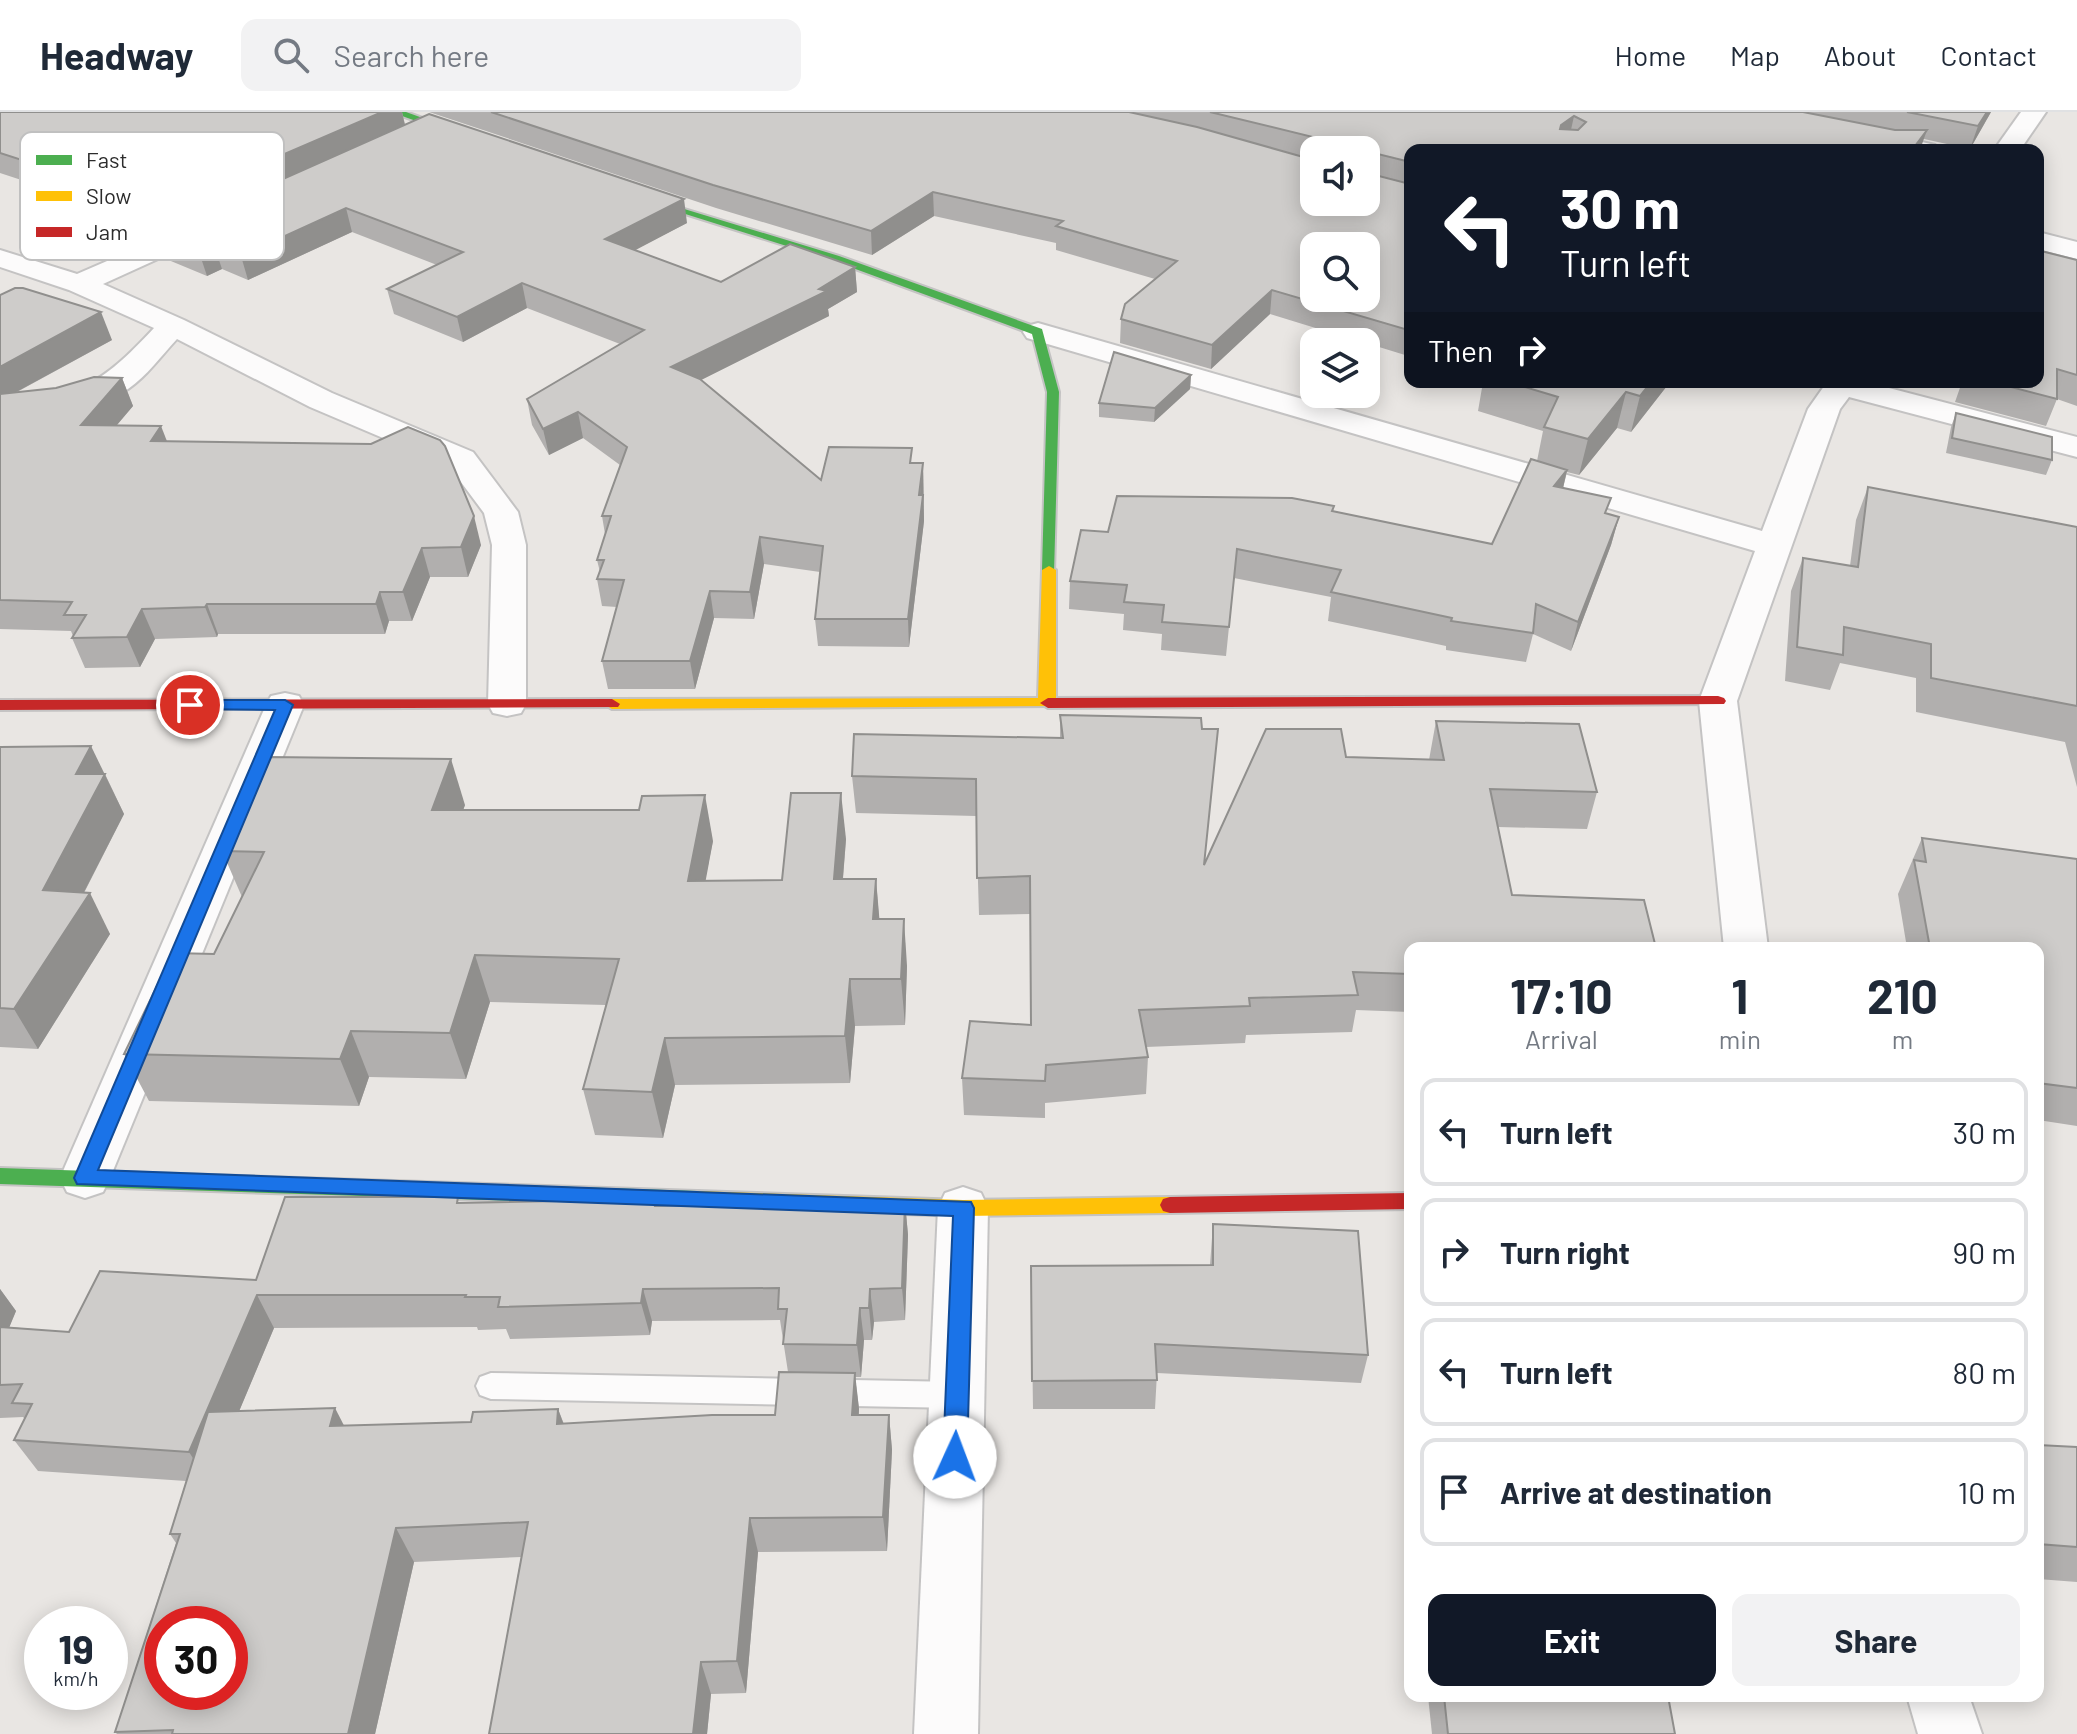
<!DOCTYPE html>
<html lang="en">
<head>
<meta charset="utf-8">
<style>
  body { margin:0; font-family:Barlow,sans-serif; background:#f2f2f3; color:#1f2937; height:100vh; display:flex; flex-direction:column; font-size:30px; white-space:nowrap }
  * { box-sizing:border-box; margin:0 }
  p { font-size:26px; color:#747a83 }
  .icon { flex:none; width:44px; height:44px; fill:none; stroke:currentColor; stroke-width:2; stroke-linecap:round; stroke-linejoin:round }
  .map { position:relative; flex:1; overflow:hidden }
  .panel { position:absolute; left:1404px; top:830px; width:640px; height:760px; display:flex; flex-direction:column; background:#fff; border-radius:16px; box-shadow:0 4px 20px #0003 }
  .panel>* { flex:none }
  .guide { position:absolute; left:1404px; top:32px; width:640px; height:244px; border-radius:16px; box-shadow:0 4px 20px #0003; background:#111827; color:#fff; overflow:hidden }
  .fabs { position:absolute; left:1300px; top:24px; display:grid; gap:16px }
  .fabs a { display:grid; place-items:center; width:80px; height:80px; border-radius:16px; background:#fff; box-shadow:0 4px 20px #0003; font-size:40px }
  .speed { position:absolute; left:24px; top:1494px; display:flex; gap:16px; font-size:40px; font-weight:700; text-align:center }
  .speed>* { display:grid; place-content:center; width:104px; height:104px; border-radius:50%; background:#fff; box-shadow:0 4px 20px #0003; line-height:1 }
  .speed small { font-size:20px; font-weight:400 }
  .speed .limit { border:12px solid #d22; background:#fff; color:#111 }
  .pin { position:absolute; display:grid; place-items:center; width:68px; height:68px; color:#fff; margin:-34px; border:4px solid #fff; border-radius:50%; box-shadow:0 2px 8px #0007 }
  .me { position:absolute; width:88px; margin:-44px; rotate:2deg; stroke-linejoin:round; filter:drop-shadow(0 0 6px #0008) }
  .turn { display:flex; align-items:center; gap:28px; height:168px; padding:0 24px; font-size:36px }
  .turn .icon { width:104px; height:104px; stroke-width:2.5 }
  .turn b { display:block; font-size:56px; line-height:68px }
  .then { display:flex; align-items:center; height:76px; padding:0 24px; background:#0003; gap:16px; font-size:30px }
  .eta { display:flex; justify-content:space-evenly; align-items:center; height:136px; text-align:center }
  .eta b { font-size:48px; font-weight:700; line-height:56px }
  .button { display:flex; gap:16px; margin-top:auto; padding:16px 24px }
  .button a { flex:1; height:92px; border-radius:16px; background:#111827; color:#fff; font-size:32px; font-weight:700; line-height:92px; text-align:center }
  .button a+a { background:#f2f2f3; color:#1f2937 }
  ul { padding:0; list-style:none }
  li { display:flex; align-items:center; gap:24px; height:108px; margin:0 16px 12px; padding:0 8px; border:4px solid #e0e1e3; border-radius:16px }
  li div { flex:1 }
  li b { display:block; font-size:30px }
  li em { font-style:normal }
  header { display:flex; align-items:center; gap:48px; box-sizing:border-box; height:112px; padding:0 40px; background:#fff; border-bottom:2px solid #e0e1e3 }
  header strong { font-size:38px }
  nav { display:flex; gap:44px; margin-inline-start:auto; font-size:28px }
  .search { width:560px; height:72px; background:#f2f2f3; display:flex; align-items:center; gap:20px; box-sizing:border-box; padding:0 28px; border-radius:16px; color:#747a83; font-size:30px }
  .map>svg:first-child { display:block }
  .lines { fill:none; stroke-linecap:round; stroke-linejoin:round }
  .lane-casing { stroke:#c4c3c3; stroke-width:4 }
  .street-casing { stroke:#c4c3c3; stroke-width:4 }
  .fast-casing { stroke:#c4c3c3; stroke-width:4 }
  .slow-casing { stroke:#c4c3c3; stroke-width:4 }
  .jam-casing { stroke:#c4c3c3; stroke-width:4 }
  .lane { fill:#fcfbfb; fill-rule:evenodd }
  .street { fill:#fcfbfb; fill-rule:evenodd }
  .fast { fill:#4caf50; fill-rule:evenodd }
  .slow { fill:#ffc107; fill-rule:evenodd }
  .jam { fill:#c62828; fill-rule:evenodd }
  .wall { fill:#b1afae; fill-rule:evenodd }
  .shaded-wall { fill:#908f8d }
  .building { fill:#ceccca; stroke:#908f8d; stroke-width:2; fill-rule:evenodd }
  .route { fill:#1a73e8; stroke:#114b97; stroke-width:2 }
  .key { fill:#fff; stroke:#c0c0c0; stroke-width:2 }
  .key-label { font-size:22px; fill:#2c2c2c }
</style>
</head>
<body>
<header>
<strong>Headway</strong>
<div class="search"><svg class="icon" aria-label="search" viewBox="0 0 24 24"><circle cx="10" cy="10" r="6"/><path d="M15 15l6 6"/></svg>Search here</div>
<nav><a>Home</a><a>Map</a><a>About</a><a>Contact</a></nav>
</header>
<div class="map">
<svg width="2077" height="1622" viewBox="0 0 2077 1622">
  <rect width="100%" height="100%" fill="#e9e6e3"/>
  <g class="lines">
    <defs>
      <path id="lane" d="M491,1261L957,1270L968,1274L972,1283L968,1292L957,1296L491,1287L480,1283L476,1274L480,1265Z"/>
      <g id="street">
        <path d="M2021,0H2046L2020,38H1994Z"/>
        <path d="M1861,16L1935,33L1939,38H1891L1852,29L1848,24L1852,19Z"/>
        <path d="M216,102L226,104L230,110L226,116L103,172L184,208L332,281L473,340L518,400L526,433V592L521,601L507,604L493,601L488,592L492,433L484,401L449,354L310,295L177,227C161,244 147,264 128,277C92,303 43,305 0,309V289C80,284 99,275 154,216L69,178L0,155V138L77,162Z"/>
        <path d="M2038,120L2077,130V147L2038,137Z"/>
        <path d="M1038,211L1762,419L1808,297L1827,270H1866L2077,325V345L1849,285L1840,297L1737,589L1768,836H1724L1699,589L1755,439L1027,226L1023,220L1027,214Z"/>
        <path d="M285,581L299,584L304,593L110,1066L103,1080L85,1086L67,1080L60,1066L266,593L271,584Z"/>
        <path d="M963,1075L981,1081L988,1096L978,1622H914L938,1096L945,1081Z"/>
        <path d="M1907,1584H1969L1982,1622H1918Z"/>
      </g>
      <g id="fast">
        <path d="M391,0H406L478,26L469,28Z"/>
        <path d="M625,79L839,144L1042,217L1059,280L1054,461H1044L1042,458L1047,280L1032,222L831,148L625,83Z"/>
        <path d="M0,1056L697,1079L704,1081L707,1087L704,1093L697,1095L0,1072Z"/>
      </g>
      <g id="slow">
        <path d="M1049,454L1056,458V591L1054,594L612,597L604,592L612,587L1038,586L1042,458Z"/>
        <path d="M697,1079L963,1088L1170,1085L1177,1087L1180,1093L1177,1099L1170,1101L963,1104L697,1095L690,1093L687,1087L690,1081Z"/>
      </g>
      <g id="jam">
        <path d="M1718,584L1724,586L1726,589L1724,592L1048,596L1040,591L1048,586Z"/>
        <path d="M612,587L620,592L618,595L0,598V588Z"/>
        <path d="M1410,1081V1097L1170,1101L1163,1099L1160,1093L1163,1087L1170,1085Z"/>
      </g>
    </defs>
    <use href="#lane" class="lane-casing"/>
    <use href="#street" class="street-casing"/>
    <use href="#fast" class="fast-casing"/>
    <use href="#slow" class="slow-casing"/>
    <use href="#jam" class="jam-casing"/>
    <use href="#lane" class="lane"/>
    <use href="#street" class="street"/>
    <use href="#fast" class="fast"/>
    <use href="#slow" class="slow"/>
    <use href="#jam" class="jam"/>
  </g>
  <g class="wall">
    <path d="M0,0H402L405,12L687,111L634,138L721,170L855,155L857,180L828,197L829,204L701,268L821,368L913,351H923L924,409L909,535L818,534L815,507L820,460L764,452L754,507L714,506L695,577H608L602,549L617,495L602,494L597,467L600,460L597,448L605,422L602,404L620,353L583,326L549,343L532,313L527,287L620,232L527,196L463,230L394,202L387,177L437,153L352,120L248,168L222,157L207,164L166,147L157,123L134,134L67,105L58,82L61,81L0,61Z"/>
    <path d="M429,0H1991L1970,37L1924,27L1410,38V238L1405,243L1366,231V230H1361L1270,202L1211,257L1120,231L1121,207L1155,167L1056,138V131L934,104L872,143L716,96ZM1314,38H1366L1314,90Z"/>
    <path d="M2077,148V294L2057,287L2046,314L1955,290L1962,270H2038Z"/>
    <path d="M0,183L112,228L17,280L56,276L122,266L133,294L117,313L167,329L481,433L468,465H430L412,509H389L385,522H218L217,525L155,527L140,555L85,556L72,526L73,524L71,519L0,517Z"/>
    <path d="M1191,263L1190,277L1154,310L1099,305V291Z"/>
    <path d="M1483,270H1670L1631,320L1617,316L1579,363L1567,360L1563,376L1607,402L1619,405L1611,433L1571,539L1533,522L1526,550L1446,538V534L1328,509L1331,485L1234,466L1226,544L1161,538L1162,522L1123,518L1124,502L1069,497L1070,469L1108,420L1334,394L1333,399L1492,432L1537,349L1543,319L1478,299Z"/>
    <path d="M1782,270H1813L1809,276Z"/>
    <path d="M1956,301L2052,348L2046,363L1946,341L1951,315Z"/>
    <path d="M1868,375L2077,415V675L2065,630L1916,600V566L1840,551L1830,578L1785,569L1791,479L1803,446L1850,454L1856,408Z"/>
    <path d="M1060,603L1205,751L1346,645L1429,648L1436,609L1597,680L1587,717L1498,715L1410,836V900L1356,898L1352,920L1246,923L1245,931L1146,935L1148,945L1146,982L1045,991V1006L964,1003L962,966L1031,913L1030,802L979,803L976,704L856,701L852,664L1060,626Z"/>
    <path d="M0,635L105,662L124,702L84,781L110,822L38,937L0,935Z"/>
    <path d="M465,693L463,698L713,729L705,768H782L846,727L843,767H876L879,807L907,854L905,913L855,914L850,971L675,973L663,1026L595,1023L583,977L606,893L490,890L466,967L369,965L359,994L149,989L124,942L214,842L242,785L222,739Z"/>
    <path d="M1922,726L2077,747V1014L2038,1008V836H1907L1898,782Z"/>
    <path d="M656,1087L658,1094L905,1090L908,1123L905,1208L874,1210L872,1228H864L861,1265H855L859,1297V1303H889L892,1338L887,1439L758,1440L746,1581L711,1582L707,1622H489L521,1445L414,1450L375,1622H117L115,1620L176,1431L170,1422L186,1369L38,1359L14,1328L25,1307L23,1305L0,1306V1177L16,1199L9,1215L69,1220L256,1168L460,1091ZM780,1208L788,1260L775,1303L564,1312L558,1297L471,1310L344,1314L239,1299L274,1216L477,1215L478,1218L506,1217L510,1227L650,1223L652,1209Z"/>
    <path d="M1213,1112L1368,1243L1361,1271L1157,1261L1155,1297H1033L1031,1154L1210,1153Z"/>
    <path d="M2038,1333L2077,1335V1470L2038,1467Z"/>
    <path d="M1428,1584H1668L1675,1622H1432Z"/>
  </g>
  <g class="shaded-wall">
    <path d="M382,0H402L405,14L134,134L126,110Z"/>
    <path d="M1987,0H1991L1970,37L1978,14Z"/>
    <path d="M1574,4L1569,27L1556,36L1561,13Z"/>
    <path d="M1927,18L1920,38H1912Z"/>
    <path d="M1370,40L1367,63L1366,43Z"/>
    <path d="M933,80L934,104L872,143L871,119Z"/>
    <path d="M684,87L687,111L609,152L605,127Z"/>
    <path d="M346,96L352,120L248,168L241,144Z"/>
    <path d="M214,133L222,157L207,164L199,140Z"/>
    <path d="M855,155L857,180L828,197L829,204L675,281L671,255L819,177Z"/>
    <path d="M522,171L527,196L463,230L457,205Z"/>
    <path d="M1272,178L1270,202L1211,257L1212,233Z"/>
    <path d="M101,200L112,228L7,285L0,287V255Z"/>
    <path d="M1410,217V238L1405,243L1408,218Z"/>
    <path d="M1191,263L1190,277L1154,310L1155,296Z"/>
    <path d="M122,266L133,294L93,341L81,313Z"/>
    <path d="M1651,270H1670L1631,320L1640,284Z"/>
    <path d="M1626,280L1617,316L1579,363L1588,327Z"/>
    <path d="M578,300L583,326L549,343L543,317Z"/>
    <path d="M161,314L172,342L151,329Z"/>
    <path d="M923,351L924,409L909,535L908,507Z"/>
    <path d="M1567,358L1561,385L1554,374Z"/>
    <path d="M474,404L481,433L468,465L461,435Z"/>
    <path d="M1619,405L1611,433L1571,539L1578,510Z"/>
    <path d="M760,425L764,452L754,507L750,480Z"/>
    <path d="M422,436L430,465L412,509L403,480Z"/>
    <path d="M710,479L714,506L695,577L690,549Z"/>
    <path d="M380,480L389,509L385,522L376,492Z"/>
    <path d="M207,492L218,522L217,525L205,495Z"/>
    <path d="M142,497L155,527L140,555L127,525Z"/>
    <path d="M91,634L124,702L64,819L43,778L76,662Z"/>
    <path d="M451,647L465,693L446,745L432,698Z"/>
    <path d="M841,681L846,727L839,814L834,767Z"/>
    <path d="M705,683L713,729L697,815L688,769Z"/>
    <path d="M876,767L880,814L873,807Z"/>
    <path d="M90,781L110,822L38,937L14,897Z"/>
    <path d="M904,807L907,854L905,913L901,867Z"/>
    <path d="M475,843L490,890L466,967L450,921Z"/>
    <path d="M850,867L855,914L850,971L845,924Z"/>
    <path d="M351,919L369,965L359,994L340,947Z"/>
    <path d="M665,926L675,973L663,1026L652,980Z"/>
    <path d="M905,1090L908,1123L905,1208L902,1176Z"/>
    <path d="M0,1177L16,1199L0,1238Z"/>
    <path d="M643,1177L652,1209L650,1223L641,1191Z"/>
    <path d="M870,1177L874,1210L872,1228L869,1196Z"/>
    <path d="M257,1183L274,1216L209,1371L189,1340Z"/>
    <path d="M860,1196L864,1228L861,1265L857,1233Z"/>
    <path d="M855,1261L859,1297L856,1339L852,1303Z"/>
    <path d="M335,1296L353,1331L330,1314Z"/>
    <path d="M558,1297L571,1332L557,1312Z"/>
    <path d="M889,1303L892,1338L887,1439L883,1405Z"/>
    <path d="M750,1406L758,1440L746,1581L737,1549Z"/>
    <path d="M396,1416L414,1450L375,1622H348Z"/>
    <path d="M701,1550L711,1582L707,1622H693Z"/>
  </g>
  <g class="building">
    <path d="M0,0H382L126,110L58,82L90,70L0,41Z"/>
    <path d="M491,0H1129L1197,15L1314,48V90H1366V47L1367,61L1410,72V217L1408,218L1272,178L1212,233L1121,207L1125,192L1177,149L1056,114L1063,109L933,80L871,119L713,73ZM1314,134H1366V186H1314Z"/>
    <path d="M1210,0H1803L1895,18H1927L1912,38H1410V50L1370,40L1366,43V38H1319L1317,26ZM1574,4L1586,10L1578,18L1560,17L1561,13Z"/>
    <path d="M1907,0H1987L1978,14Z"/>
    <path d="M429,2L684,87L605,127L721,170L790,132L855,155L819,177L827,179L671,255L700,267L821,368L829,335L912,336L910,351H923L919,383H923L908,507H815L823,434L760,425L750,480L710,479L690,549H602L624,468L597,467L604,448H597L611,404H602L627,335L578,300L543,317L527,287L644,218L522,171L457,205L387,177L463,140L346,96L241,144L214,133L199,140L157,123Z"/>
    <path d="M2041,139L2077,148V263L2057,257V287L1992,270H2038V144Z"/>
    <path d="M15,176H23L101,200L0,255V183Z"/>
    <path d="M1114,240L1191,263L1155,296L1099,291Z"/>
    <path d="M94,265L122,266L81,313L161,314L151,329L371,332L408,315L440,328L445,334L474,404L461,435L422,436L403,480H380L376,492H207L205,495L142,497L127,525L72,526L86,503H64L72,490L0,488V282L56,276Z"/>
    <path d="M1508,270H1651L1640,284L1626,280L1588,327L1544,315L1558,285Z"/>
    <path d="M1956,301L2052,325V348L1952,326Z"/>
    <path d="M1531,347L1567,358L1554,374L1611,386L1605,401L1619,405L1578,510L1536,492L1533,521L1451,509L1452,506L1331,480L1341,458L1237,437L1229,515L1162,510L1164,493L1124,490L1127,473L1070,469L1081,418L1108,420L1117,384L1292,386L1334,394L1332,399L1492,432Z"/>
    <path d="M1868,375L2077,415V594L1931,566V532L1844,515L1843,543L1797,535L1803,446L1858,455Z"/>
    <path d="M1060,603L1201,606L1202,617H1218L1204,753L1266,617H1341L1346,645L1444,648L1436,609L1579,612L1597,680L1490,677L1512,783L1644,788L1656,836H1410V862L1353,860L1358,883L1249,886L1250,894L1139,898L1148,945L1046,953L1045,969L962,966L970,909L1031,913L1030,764L977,766L976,667L852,664L854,622L1063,626Z"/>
    <path d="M91,634L76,662H105L43,778L90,781L14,897L0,896V635Z"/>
    <path d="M268,645L451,647L432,698H639L642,684L705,683L688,769L782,768L791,681H841L834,767H876L873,807H904L901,867H850L845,924L665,926L652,980L583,977L619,847L475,843L450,921L351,919L340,947L124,942L173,841L214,842L264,740L222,739Z"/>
    <path d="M1922,726L2077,747V976L2038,971V836H1930L1914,748L1926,750Z"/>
    <path d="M285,1085H458L457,1091L656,1087L655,1094L905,1090L902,1176L870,1177L869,1196H860L857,1233L783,1232L787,1197H778L779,1176L643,1177L641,1191L498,1195L500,1185H465L466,1183H257L189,1340L14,1328L32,1292L12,1291L22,1272L0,1273V1215L69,1220L100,1159L256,1168Z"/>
    <path d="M1213,1112L1358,1119L1368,1243L1155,1232L1157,1268L1032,1269L1031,1154L1213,1153Z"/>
    <path d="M779,1260L855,1261L852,1303H889L883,1405L750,1406L737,1549L701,1550L693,1622H489L528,1410L396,1416L348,1622H172L173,1618L115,1620L180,1422H170L208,1300L335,1296L330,1314L471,1310L473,1300L558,1297L557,1312L712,1303H775ZM162,1512H230V1580H162Z"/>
    <path d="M2038,1333L2077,1335V1435L2038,1432Z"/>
    <path d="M1444,1584H1668L1675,1622H1448Z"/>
  </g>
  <path class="route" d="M190,588H285L293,593L98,1058L971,1090L974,1096L967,1345L963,1352L955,1355L947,1352L943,1345L953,1104L77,1072L74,1066L275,598L184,597V589Z"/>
  <rect x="20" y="20" width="264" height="128" rx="12" class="key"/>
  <rect x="36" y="43" width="36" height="10" fill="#4caf50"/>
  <rect x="36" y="79" width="36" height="10" fill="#ffc107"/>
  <rect x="36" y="115" width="36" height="10" fill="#c62828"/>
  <g class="key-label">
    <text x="86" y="56">Fast</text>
    <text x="86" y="92">Slow</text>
    <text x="86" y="128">Jam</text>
  </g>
</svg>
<div class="fabs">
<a><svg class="icon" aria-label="sound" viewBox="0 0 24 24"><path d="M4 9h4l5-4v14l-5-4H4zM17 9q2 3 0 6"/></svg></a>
<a><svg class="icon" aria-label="search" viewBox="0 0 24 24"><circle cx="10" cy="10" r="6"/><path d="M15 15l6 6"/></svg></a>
<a><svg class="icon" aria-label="layers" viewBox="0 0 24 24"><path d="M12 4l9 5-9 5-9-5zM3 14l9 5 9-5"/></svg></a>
</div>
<div class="speed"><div>19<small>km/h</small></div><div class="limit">30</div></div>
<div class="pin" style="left:190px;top:593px;background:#d93025"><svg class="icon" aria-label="arrive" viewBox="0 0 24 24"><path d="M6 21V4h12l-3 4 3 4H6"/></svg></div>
<svg class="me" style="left:955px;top:1345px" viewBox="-20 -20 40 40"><circle r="19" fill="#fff"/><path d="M0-13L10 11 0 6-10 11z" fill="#1a73e8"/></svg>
<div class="guide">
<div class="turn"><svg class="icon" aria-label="left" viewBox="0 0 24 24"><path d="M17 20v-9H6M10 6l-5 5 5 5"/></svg><div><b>30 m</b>Turn left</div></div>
<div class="then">Then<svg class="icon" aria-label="right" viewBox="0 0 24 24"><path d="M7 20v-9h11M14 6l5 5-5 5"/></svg></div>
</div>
<section class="panel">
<div class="eta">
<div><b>17:10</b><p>Arrival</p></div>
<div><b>1</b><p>min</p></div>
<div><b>210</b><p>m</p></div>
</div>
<ul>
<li><svg class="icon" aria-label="left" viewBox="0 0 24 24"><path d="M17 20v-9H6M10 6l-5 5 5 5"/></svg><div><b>Turn left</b></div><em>30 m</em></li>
<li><svg class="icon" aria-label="right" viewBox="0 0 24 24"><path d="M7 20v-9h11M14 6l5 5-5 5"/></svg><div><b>Turn right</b></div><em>90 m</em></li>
<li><svg class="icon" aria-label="left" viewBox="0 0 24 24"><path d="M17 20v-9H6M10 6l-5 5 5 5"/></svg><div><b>Turn left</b></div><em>80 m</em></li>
<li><svg class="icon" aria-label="arrive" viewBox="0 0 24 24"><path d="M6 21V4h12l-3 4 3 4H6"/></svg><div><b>Arrive at destination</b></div><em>10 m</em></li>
</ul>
<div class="button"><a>Exit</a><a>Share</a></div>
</section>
</div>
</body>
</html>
